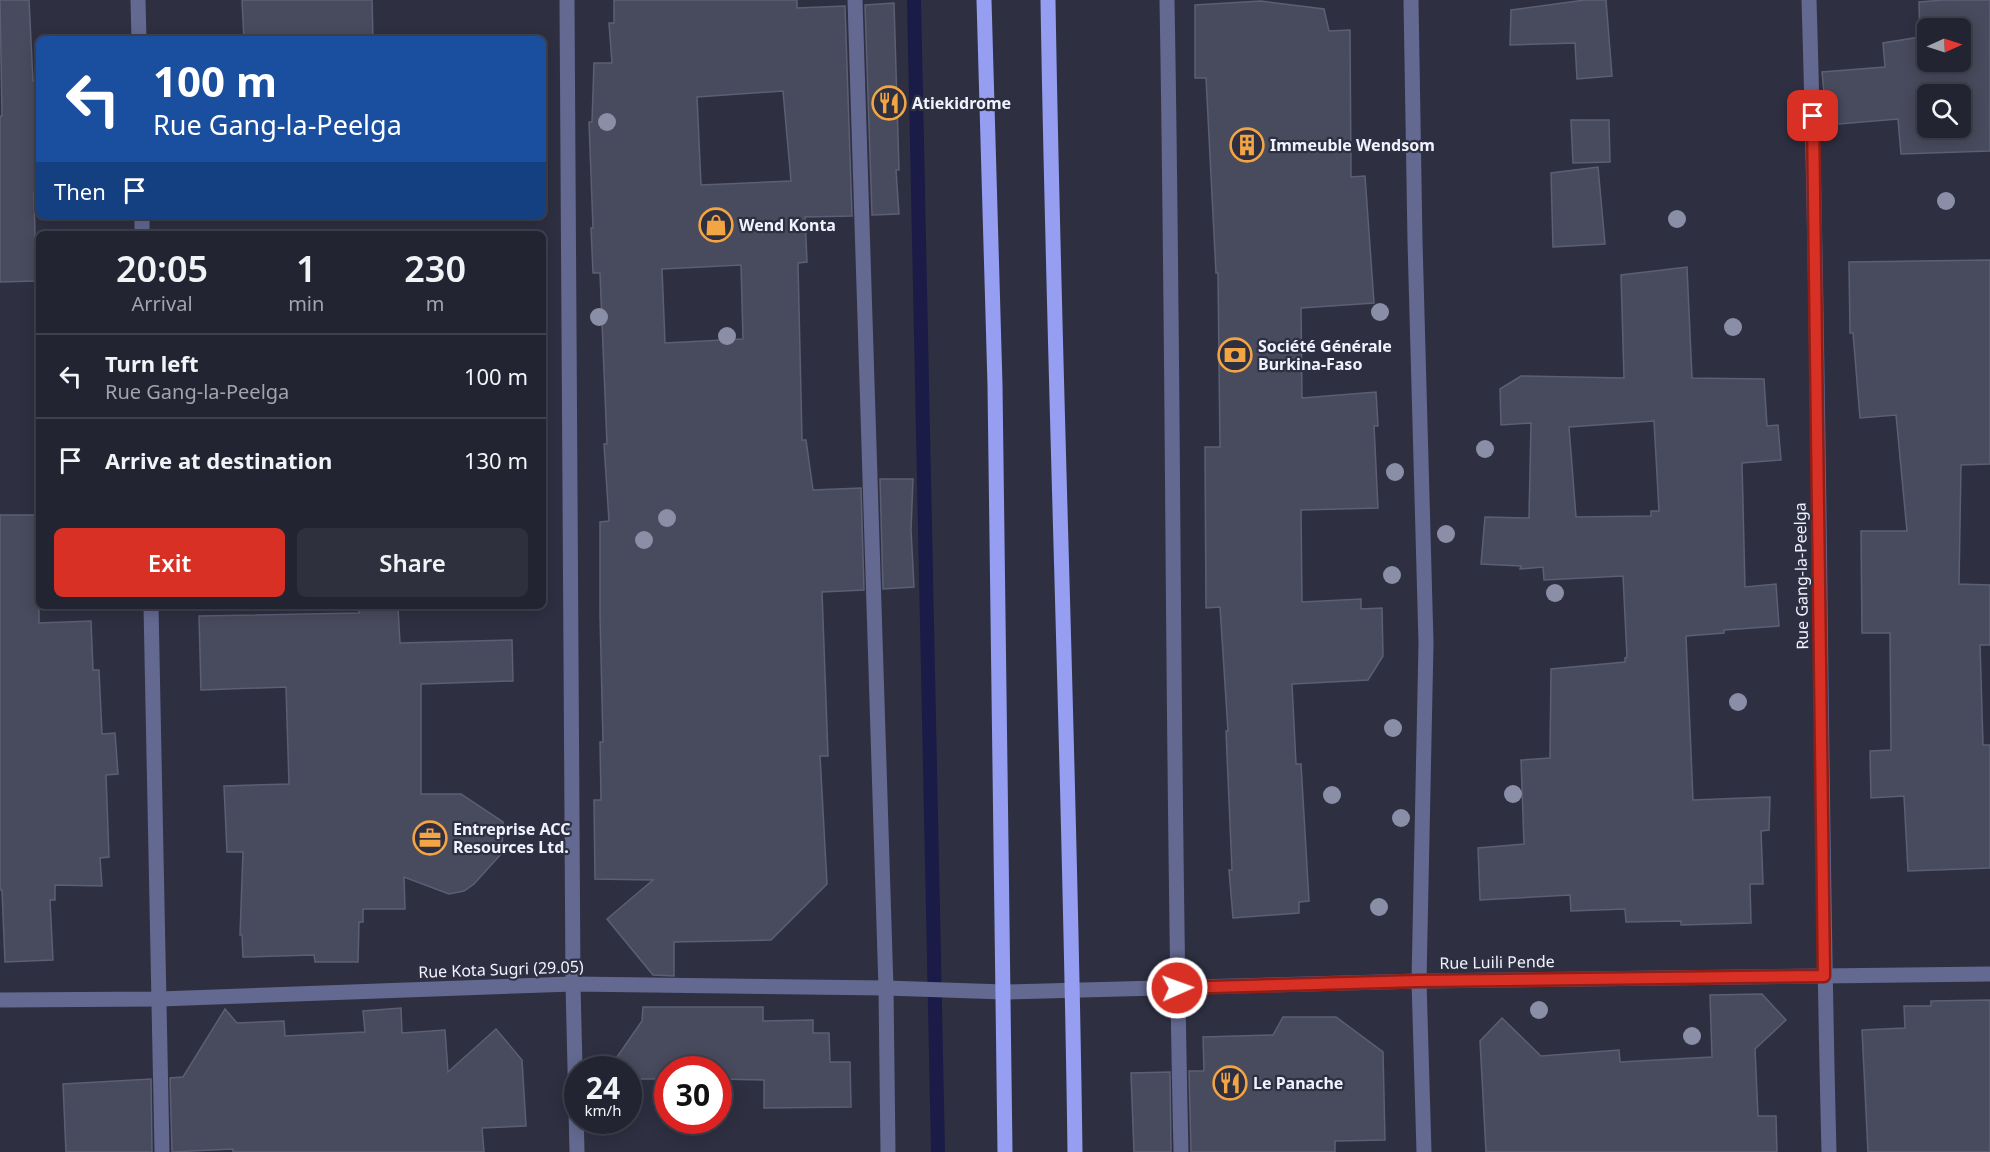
<!DOCTYPE html>
<html lang="en">
<head>
<meta charset="utf-8">
<style>
  body { margin:0; font-family:"Noto Sans",sans-serif; background:#2e303e; color:#f1f3f6; height:100vh; display:flex; flex-direction:column; font-size:22px; white-space:nowrap }
  * { box-sizing:border-box; margin:0 }
  p { font-size:20px; color:#a2a4ac }
  .icon { flex:none; width:33px; height:33px; fill:none; stroke:currentColor; stroke-width:2; stroke-linecap:round; stroke-linejoin:round }
  .map { position:relative; flex:1; overflow:hidden }
  .panel { position:absolute; left:36px; top:231px; width:510px; height:378px; display:flex; flex-direction:column; background:#222432; border-radius:9px; box-shadow:0 3px 15px #0003,0 0 0 2px #3f414d }
  .panel>* { flex:none }
  .hud { position:absolute; left:36px; top:36px; width:510px; height:183px; border-radius:9px; box-shadow:0 3px 15px #0003,0 0 0 2px #3f414d; background:#1a4fa0; color:#fff; overflow:hidden }
  .needle { width:39px; rotate:87deg }
  .controls { position:absolute; left:1917px; top:18px; display:grid; gap:12px }
  .controls a { display:grid; place-items:center; width:54px; height:54px; border-radius:9px; background:#222432; box-shadow:0 3px 15px #0003,0 0 0 2px #3f414d; font-size:30px }
  .speed { position:absolute; left:564px; top:1056px; display:flex; gap:12px; font-size:30px; font-weight:700; text-align:center }
  .speed>* { display:grid; place-content:center; width:78px; height:78px; border-radius:50%; background:#222432; box-shadow:0 3px 15px #0003,0 0 0 2px #3f414d; line-height:1 }
  .speed small { font-size:15px; font-weight:400 }
  .speed .limit { border:9px solid #d22; background:#fff; color:#111 }
  .pin { position:absolute; display:grid; place-items:center; width:51px; height:51px; color:#fff; margin:-26px; border-radius:12px; box-shadow:0 3px 9px #0006 }
  .me { position:absolute; width:66px; margin:-33px; rotate:88deg; stroke-linejoin:round; filter:drop-shadow(0 0 4px #0008) }
  .turn { display:flex; align-items:center; gap:21px; height:126px; padding:0 18px; font-size:27px }
  .turn .icon { width:78px; height:78px; stroke-width:2.5 }
  .turn b { display:block; font-size:42px; line-height:51px }
  .then { display:flex; align-items:center; height:57px; padding:0 18px; background:#0003; gap:12px; font-size:22px }
  .eta { display:flex; justify-content:space-evenly; align-items:center; height:102px; text-align:center }
  .eta b { font-size:36px; font-weight:600; line-height:42px }
  .cta { display:flex; gap:12px; margin-top:auto; padding:12px 18px }
  .cta a { flex:1; height:69px; border-radius:9px; background:#d93025; color:#fff; font-size:24px; font-weight:600; line-height:69px; text-align:center }
  .cta a+a { background:#2e303e; color:#f1f3f6 }
  ul { padding:0; list-style:none }
  li { display:flex; align-items:center; gap:18px; height:84px; padding:0 18px; border-top:2px solid #3f414d }
  li div { flex:1 }
  li b { display:block; font-size:22px }
  li em { font-style:normal }
  .map>svg:first-child { display:block }
  .lines { fill:none; stroke-linecap:round; stroke-linejoin:round }
  .stream { stroke:#1a1b47; stroke-width:14 }
  .building { fill:#484a5d; stroke:#5c5f73; stroke-width:1.5; fill-rule:evenodd }
  .minor { stroke:#646991; stroke-width:15 }
  .major { stroke:#959ef0; stroke-width:15 }
  .tree { fill:#8a8ea7 }
  .route-casing { stroke:#8d1f18; stroke-width:15 }
  .route { stroke:#d93025; stroke-width:10 }
  .labels { text-anchor:middle; stroke-width:4.5; stroke-linejoin:round; paint-order:stroke }
  .poi-label { font-size:16px; font-weight:bold; fill:#f0f2fe; stroke:#2e3042; text-anchor:start }
  .street-label { font-size:16px; fill:#f0f2fe; stroke:#2e3042 }
</style>
</head>
<body>
<div class="map">
<svg width="1990" height="1152" viewBox="0 0 1990 1152">
  <rect width="100%" height="100%" fill="#2e3042"/>
  <g class="lines">
    <path class="stream" d="M914,0L938,1152"/>
  </g>
  <g class="building">
    <path d="M0,0H29L33,81H39V192H34L36,281L0,282V116H2Z"/>
    <path d="M242,0H372L373,39H244Z"/>
    <path d="M614,0H797V8L845,6L852,216L805,217L807,262L798,263L802,440H806L813,490L861,488L864,590L822,592L828,756H820L827,884L771,940L674,942V976L653,975L607,919L653,880L595,879L594,800H601L600,742H603L600,615V522L609,521L604,444H607L600,273H593L591,228H593L589,122H592L594,63H612L609,23H614ZM783,91L791,181L701,185L697,97ZM741,265L743,339L665,343L662,269Z"/>
    <path d="M1585,0H1606L1612,76L1577,79L1575,43L1510,45L1511,10Z"/>
    <path d="M1943,0H1990V151L1901,154L1898,119L1827,125L1822,72L1885,67L1883,43L1920,37L1919,2ZM1928,28H1960V62H1928ZM1928,94H1960V128H1928Z"/>
    <path d="M1261,1L1324,9L1329,31L1350,30L1351,177L1365,176L1374,303L1301,308L1302,398L1376,392L1378,426H1374L1378,508L1301,510L1302,602L1361,599V609L1382,608L1383,656L1368,680L1292,684L1296,764H1301L1309,901L1299,902V913L1233,918L1229,870H1232L1226,731H1228L1220,607L1206,608L1205,447H1220L1218,273H1216L1206,78H1195V5Z"/>
    <path d="M894,3L899,170H896L899,214L872,215L865,5Z"/>
    <path d="M1571,120H1609L1610,162L1573,163Z"/>
    <path d="M1598,167L1605,244L1553,247L1551,173Z"/>
    <path d="M1990,260V464L1961,465L1959,584L1990,585V645H1980L1983,745H1990V868L1908,871L1904,796L1871,798L1870,751L1891,750L1890,633H1862L1861,531H1907L1896,415L1860,418L1853,333H1850L1849,262Z"/>
    <path d="M1687,267L1692,378L1764,379L1767,426L1778,425L1781,460L1742,463L1745,587L1776,584L1779,626L1724,630V633L1686,636L1693,800L1770,797L1769,830L1761,831L1763,884H1750L1751,923L1681,925V921L1626,922L1625,909L1571,911L1570,895L1480,900L1478,848L1524,844L1521,760L1550,758L1551,669L1625,662V658L1627,657L1623,576L1544,580L1543,567L1520,569L1521,566L1481,564L1485,517L1529,518L1531,423L1501,425L1500,389L1521,376L1624,378L1621,275ZM1654,421L1659,511H1651V516L1576,517L1569,427Z"/>
    <path d="M880,479H913L911,530L914,587L883,589Z"/>
    <path d="M0,515H39V623L91,621L93,670H99L102,734L115,733L118,774L106,775L109,857L100,858L102,886L55,885V900H50L53,960L5,962L2,890H0Z"/>
    <path d="M398,607L400,643L512,640L513,681L421,684V794H461L503,822L502,853L474,884L464,891L449,894L404,877L405,909H363V922H359L358,962H315L314,955L243,957L242,935H240L243,852H227L224,786L289,784L286,687L201,690L199,616L359,613V609Z"/>
    <path d="M1762,994L1786,1020L1755,1049L1758,1116H1776L1777,1152H1486L1480,1041L1502,1018L1541,1056L1619,1050L1620,1062L1712,1057L1710,995Z"/>
    <path d="M1990,1000V1152H1868L1862,1030L1905,1028L1904,1006H1931V1001Z"/>
    <path d="M643,1007H763V1021L813,1020V1033H829L830,1062H850L851,1107L764,1108V1080L718,1079V1070H668V1079H628V1070H608L642,1021Z"/>
    <path d="M401,1008L402,1033L445,1030L448,1072L496,1029L522,1060L526,1126L482,1128L484,1152H233V1149L172,1152L170,1078L183,1077L225,1009L237,1023L284,1021L285,1036L365,1032L363,1011Z"/>
    <path d="M1283,1017H1336L1383,1052L1385,1140L1335,1141V1152H1191L1189,1071H1204L1203,1037L1273,1035Z"/>
    <path d="M1170,1072L1171,1152H1134L1131,1073Z"/>
    <path d="M151,1079L152,1152H66L63,1084Z"/>
  </g>
  <g class="lines">
    <g class="minor">
      <path d="M138,0L139,39"/>
      <path d="M567,0L573,984L577,1152"/>
      <path d="M855,0L886,988L888,1152"/>
      <path d="M1167,0C1174,384 1172,768 1181,1152"/>
      <path d="M1411,0L1415,241L1426,643L1419,981L1424,1152"/>
      <path d="M1809,0C1821,384 1819,768 1829,1152"/>
      <path d="M142,216V234"/>
      <path d="M151,606L162,1152"/>
      <path d="M0,1000L160,999L573,984L886,988L1004,992L1419,981L1990,974"/>
    </g>
    <g class="major">
      <path d="M984,0L995,385L1005,1152"/>
      <path d="M1048,0C1054,384 1070,768 1075,1152"/>
    </g>
  </g>
  <g class="tree">
    <circle cx="607" cy="122" r="9"/>
    <circle cx="1946" cy="201" r="9"/>
    <circle cx="1677" cy="219" r="9"/>
    <circle cx="1380" cy="312" r="9"/>
    <circle cx="599" cy="317" r="9"/>
    <circle cx="1733" cy="327" r="9"/>
    <circle cx="727" cy="336" r="9"/>
    <circle cx="1485" cy="449" r="9"/>
    <circle cx="1395" cy="472" r="9"/>
    <circle cx="667" cy="518" r="9"/>
    <circle cx="1446" cy="534" r="9"/>
    <circle cx="644" cy="540" r="9"/>
    <circle cx="1392" cy="575" r="9"/>
    <circle cx="1555" cy="593" r="9"/>
    <circle cx="1738" cy="702" r="9"/>
    <circle cx="1393" cy="728" r="9"/>
    <circle cx="1513" cy="794" r="9"/>
    <circle cx="1332" cy="795" r="9"/>
    <circle cx="1401" cy="818" r="9"/>
    <circle cx="1379" cy="907" r="9"/>
    <circle cx="1539" cy="1010" r="9"/>
    <circle cx="1692" cy="1036" r="9"/>
  </g>
  <g class="lines">
    <defs>
      <path id="route" d="M1177,988L1419,981L1824,976L1813,116"/>
    </defs>
    <use href="#route" class="route-casing"/>
    <use href="#route" class="route"/>
  </g>
  <defs>
    <symbol id="restaurant-ring" viewBox="-11 -11 22 22"><circle r="9.5" fill="#2e3042" stroke="#f3a443" stroke-width="1.5"/><path d="M-5-6h1v4h1v-4h1v4h1v-4h1v5L-1.5 .5V6h-2V.5L-5-1ZM5-6V6H3V1.5H1.5Q1.5-4 5-6Z" fill="#f3a443"/></symbol>
    <symbol id="building-ring" viewBox="-11 -11 22 22"><circle r="9.5" fill="#2e3042" stroke="#f3a443" stroke-width="1.5"/><path d="M-4-6H4V6H1V3H-1V6H-4ZM-2.5-4.3h1.7v1.8h-1.7ZM.8-4.3h1.7v1.8H.8ZM-2.5-1h1.7V.8h-1.7ZM.8-1h1.7V.8H.8Z" fill="#f3a443"/></symbol>
    <symbol id="shop-ring" viewBox="-11 -11 22 22"><circle r="9.5" fill="#2e3042" stroke="#f3a443" stroke-width="1.5"/><path d="M-5-2.5h2.3a2.7 3.5 0 0 1 5.4 0H5L5.5 6h-11ZM-1.5-2.5h3a1.5 2.3 0 0 0-3 0Z" fill="#f3a443"/></symbol>
    <symbol id="bank-ring" viewBox="-11 -11 22 22"><circle r="9.5" fill="#2e3042" stroke="#f3a443" stroke-width="1.5"/><path d="M-6-4H6V4H-6ZM0-2.3a2.3 2.3 0 1 0 0 4.6a2.3 2.3 0 1 0 0-4.6Z" fill="#f3a443"/></symbol>
    <symbol id="office-ring" viewBox="-11 -11 22 22"><circle r="9.5" fill="#2e3042" stroke="#f3a443" stroke-width="1.5"/><path d="M-6-3h4V-5.5h4V-3h4V5H-6ZM-1-4.5V-3h2v-1.5ZM-6 0V1H6V0Z" fill="#f3a443"/></symbol>
  </defs>
  <g fill-rule="evenodd">
    <use href="#restaurant-ring" x="870" y="84" width="38" height="38"/>
    <use href="#building-ring" x="1228" y="126" width="38" height="38"/>
    <use href="#shop-ring" x="697" y="206" width="38" height="38"/>
    <use href="#bank-ring" x="1216" y="336" width="38" height="38"/>
    <use href="#office-ring" x="411" y="819" width="38" height="38"/>
    <use href="#restaurant-ring" x="1211" y="1064" width="38" height="38"/>
  </g>
  <g class="labels">
    <g class="poi-label">
      <text x="912" y="109">Atiekidrome</text>
      <text x="1270" y="151">Immeuble Wendsom</text>
      <text x="739" y="231">Wend Konta</text>
      <text x="1258" y="352">Société Générale<tspan x="1258" dy="18">Burkina-Faso</tspan></text>
      <text x="453" y="835">Entreprise ACC<tspan x="453" dy="18">Resources Ltd.</tspan></text>
      <text x="1253" y="1089">Le Panache</text>
    </g>
    <g class="street-label">
      <text transform="translate(1801 576) rotate(-91)" y="6">Rue Gang-la-Peelga</text>
      <text transform="translate(1497 962) rotate(-1)" y="6">Rue Luili Pende</text>
      <text transform="translate(501 969) rotate(-2)" y="6">Rue Kota Sugri (29.05)</text>
    </g>
  </g>
</svg>
<div class="controls">
<a><svg class="needle" viewBox="-14 -14 28 28"><path d="M0-13l5 13h-10z" fill="#e53935"/><path d="M0 13l5-13h-10z" fill="#a2a4ac"/></svg></a>
<a><svg class="icon" aria-label="search" viewBox="0 0 24 24"><circle cx="10" cy="10" r="6"/><path d="M15 15l6 6"/></svg></a>
</div>
<div class="speed"><div>24<small>km/h</small></div><div class="limit">30</div></div>
<div class="pin" style="left:1813px;top:116px;background:#d93025"><svg class="icon" aria-label="arrive" viewBox="0 0 24 24"><path d="M6 21V4h12l-3 4 3 4H6"/></svg></div>
<svg class="me" style="left:1177px;top:988px" viewBox="-20 -20 40 40"><circle r="17" fill="#d93025" stroke="#fff" stroke-width="3"/><path d="M0-11L8 9 0 5-8 9z" fill="#fff"/></svg>
<div class="hud">
<div class="turn"><svg class="icon" aria-label="left" viewBox="0 0 24 24"><path d="M17 20v-9H6M10 6l-5 5 5 5"/></svg><div><b>100 m</b>Rue Gang-la-Peelga</div></div>
<div class="then">Then<svg class="icon" aria-label="arrive" viewBox="0 0 24 24"><path d="M6 21V4h12l-3 4 3 4H6"/></svg></div>
</div>
<section class="panel">
<div class="eta">
<div><b>20:05</b><p>Arrival</p></div>
<div><b>1</b><p>min</p></div>
<div><b>230</b><p>m</p></div>
</div>
<ul>
<li><svg class="icon" aria-label="left" viewBox="0 0 24 24"><path d="M17 20v-9H6M10 6l-5 5 5 5"/></svg><div><b>Turn left</b><p>Rue Gang-la-Peelga</p></div><em>100 m</em></li>
<li><svg class="icon" aria-label="arrive" viewBox="0 0 24 24"><path d="M6 21V4h12l-3 4 3 4H6"/></svg><div><b>Arrive at destination</b></div><em>130 m</em></li>
</ul>
<div class="cta"><a>Exit</a><a>Share</a></div>
</section>
</div>
</body>
</html>
